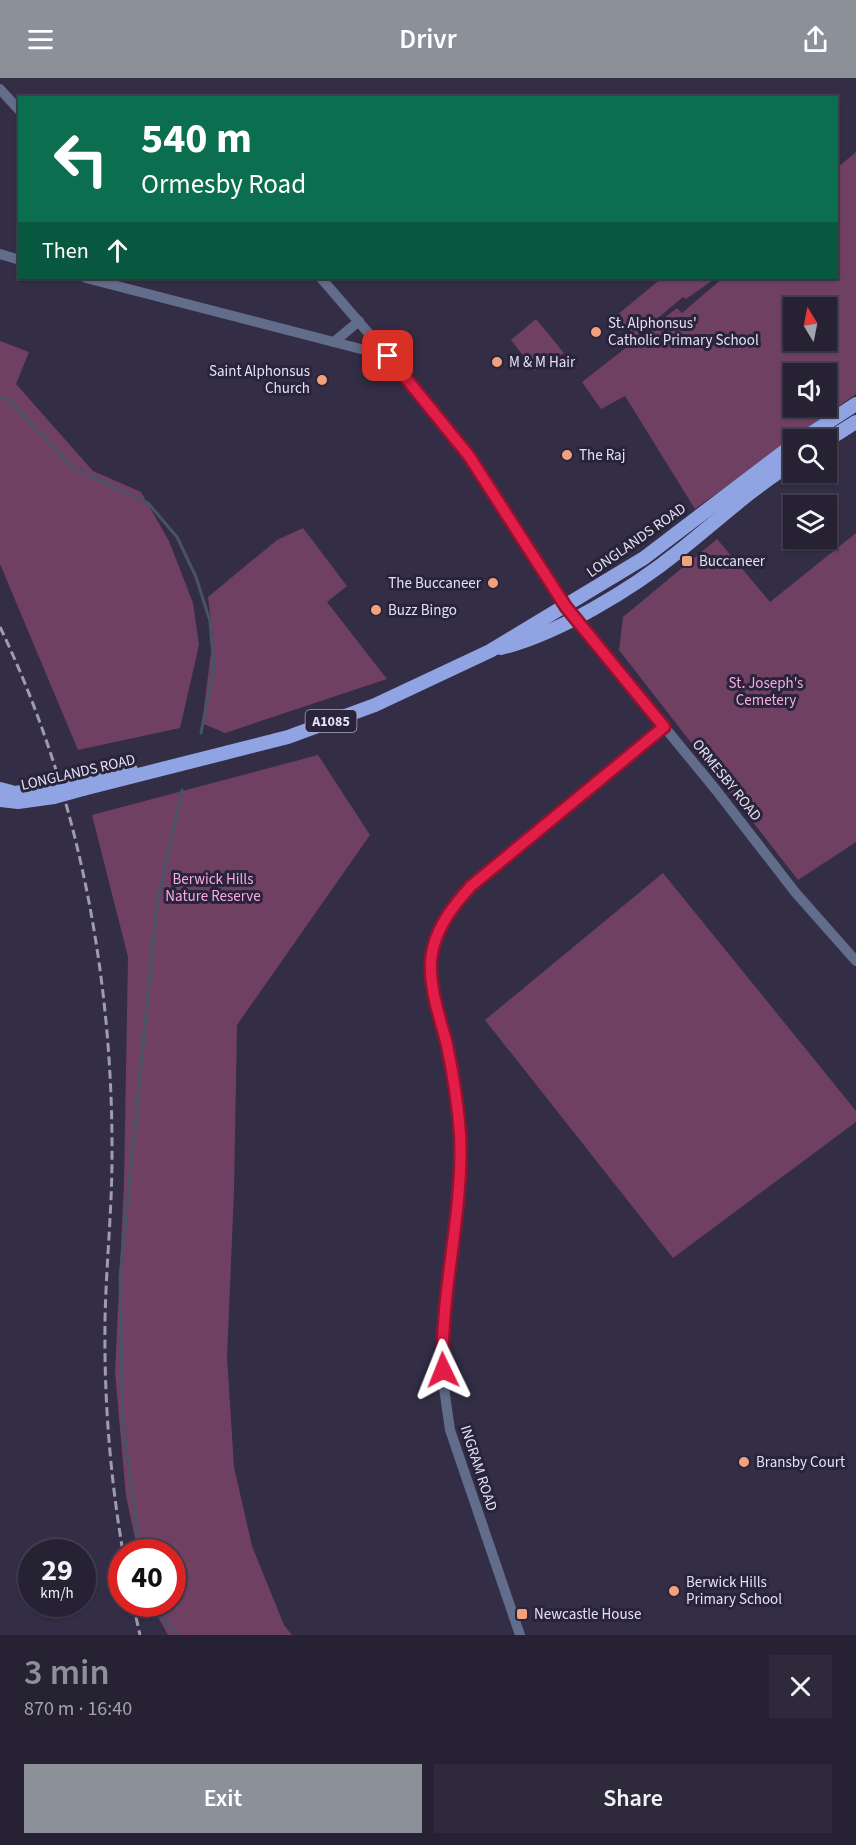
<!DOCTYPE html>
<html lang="en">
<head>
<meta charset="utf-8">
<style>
  body { margin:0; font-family:"Source Sans 3",sans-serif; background:#2e2a3c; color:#f1f3f6; height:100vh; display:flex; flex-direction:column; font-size:22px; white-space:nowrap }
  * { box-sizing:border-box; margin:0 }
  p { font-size:20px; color:#a4a4ac }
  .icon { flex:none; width:33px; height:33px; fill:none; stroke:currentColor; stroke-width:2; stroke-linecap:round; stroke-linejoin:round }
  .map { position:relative; height:1557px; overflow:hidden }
  .details { display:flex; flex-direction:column; background:#262234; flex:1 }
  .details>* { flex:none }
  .hud { position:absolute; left:18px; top:18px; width:820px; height:183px; border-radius:0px; box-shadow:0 2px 4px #0004,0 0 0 2px #423f4f; background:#0b6e4f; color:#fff; overflow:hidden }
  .needle { width:39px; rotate:350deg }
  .fabs { position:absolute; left:783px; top:219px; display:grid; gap:12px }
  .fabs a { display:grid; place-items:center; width:54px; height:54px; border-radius:0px; background:#262234; box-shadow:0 2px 4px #0004,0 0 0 2px #423f4f; font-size:30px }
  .speed { position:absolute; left:18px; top:1461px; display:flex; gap:12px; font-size:30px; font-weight:700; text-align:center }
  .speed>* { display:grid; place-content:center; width:78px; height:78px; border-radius:50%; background:#262234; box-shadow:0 2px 4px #0004,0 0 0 2px #423f4f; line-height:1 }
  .speed small { font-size:15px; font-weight:400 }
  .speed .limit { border:9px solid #d22; background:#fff; color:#111 }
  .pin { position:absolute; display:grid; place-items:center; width:51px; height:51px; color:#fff; margin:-26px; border-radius:12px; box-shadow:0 3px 9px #0006 }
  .me { position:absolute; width:66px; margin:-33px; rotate:358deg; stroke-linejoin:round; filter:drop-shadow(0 0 4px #0008) }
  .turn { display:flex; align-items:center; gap:21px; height:126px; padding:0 24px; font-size:27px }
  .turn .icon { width:78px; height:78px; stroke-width:2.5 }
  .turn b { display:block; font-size:42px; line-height:51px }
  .then { display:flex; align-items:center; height:57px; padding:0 24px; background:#0003; gap:12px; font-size:22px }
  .round { display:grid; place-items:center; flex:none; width:63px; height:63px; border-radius:0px; background:#2e2a3c }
  .head { display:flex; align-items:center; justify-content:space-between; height:102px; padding:0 24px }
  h1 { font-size:36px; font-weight:600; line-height:45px; color:#8c9099 }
  .cta { display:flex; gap:12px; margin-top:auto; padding:12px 24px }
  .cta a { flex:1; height:69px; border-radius:0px; background:#8c9099; color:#fff; font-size:24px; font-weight:600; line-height:69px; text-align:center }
  .cta a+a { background:#2e2a3c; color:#f1f3f6 }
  header { display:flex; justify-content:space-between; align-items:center; height:78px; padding:0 24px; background:#8c9099; color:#fff; font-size:27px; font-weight:600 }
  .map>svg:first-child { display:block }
  .green { fill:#6f4062; fill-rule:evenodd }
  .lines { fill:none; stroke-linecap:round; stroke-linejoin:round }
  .stream { stroke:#485466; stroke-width:3 }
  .tertiary { stroke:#626c8b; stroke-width:10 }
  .primary { stroke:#90a4e3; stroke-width:14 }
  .rail { stroke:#a09caf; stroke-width:3; stroke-dasharray:9 4.5; stroke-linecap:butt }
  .primary-bridge { stroke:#90a4e3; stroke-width:14 }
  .route-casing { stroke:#92132f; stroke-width:15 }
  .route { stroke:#e11d48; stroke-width:10 }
  .poi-dot { fill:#f1a17c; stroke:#29243b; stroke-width:2 }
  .labels { text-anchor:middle; stroke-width:6; stroke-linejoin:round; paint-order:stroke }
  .shield { fill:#29243b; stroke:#aca8ba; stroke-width:1.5 }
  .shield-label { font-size:14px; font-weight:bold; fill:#e4e1f1 }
  .poi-label { font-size:15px; fill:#e4e1f1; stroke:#29243b; text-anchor:start }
  .street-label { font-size:15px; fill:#e4e1f1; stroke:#29243b }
  .park-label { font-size:15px; fill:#f9abe2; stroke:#29243b }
</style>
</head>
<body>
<header><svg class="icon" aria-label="menu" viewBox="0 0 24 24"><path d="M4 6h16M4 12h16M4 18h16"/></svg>Drivr<svg class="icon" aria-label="share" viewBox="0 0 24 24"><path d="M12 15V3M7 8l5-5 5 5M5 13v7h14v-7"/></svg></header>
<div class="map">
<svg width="856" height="1557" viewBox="0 0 856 1557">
  <rect width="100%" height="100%" fill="#332e46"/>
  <g class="green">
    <path d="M856,74V316L695,431L625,318L601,331L582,304L677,230L682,235L723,200H837V90ZM794,230H826V262H794ZM794,296H826V328H794Z"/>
    <path d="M662,200H716L686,221L683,219L635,259L617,237Z"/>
    <path d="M536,241L564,275L535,293L511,262Z"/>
    <path d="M0,263L29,274L16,306L93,393L141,414L169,463L193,525L199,567L180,650L78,672L0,486Z"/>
    <path d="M303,450L347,508L327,524L387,601L225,655L202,645L213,559L208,519L277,462Z"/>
    <path d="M856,455V764L798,802L619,572L623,539L717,461L770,524Z"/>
    <path d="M318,677L370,757L237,947L234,1113L227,1279L234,1389L252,1468L284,1547L292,1557H168L151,1526H172V1474H138L126,1418L115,1294L124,1106L128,879L92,737Z"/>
    <path d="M663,795L856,1033V1044L673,1180L485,942Z"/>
  </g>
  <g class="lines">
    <g class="stream">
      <path d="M0,320L8,321L72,389L148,425L177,459L196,499L210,543L214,589L201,655"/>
      <path d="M140,1474L123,1346L120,1199L157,826L182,712"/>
      <path d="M153,1526L177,1557"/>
    </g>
    <g class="tertiary">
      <path d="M0,11L20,33"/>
      <path d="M0,176L20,182"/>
      <path d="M86,200L388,278"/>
      <path d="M321,200L414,308L469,378L566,529L716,712L795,814L856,883"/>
      <path d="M334,264L359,243"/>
      <path d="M520,1557L450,1352L444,1310L442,1255L460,1101V1057L456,1011L432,909L431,881L438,854L452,829L471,808L664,649"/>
    </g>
    <g class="primary">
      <path d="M801,362L856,326"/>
      <path d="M826,363L856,344"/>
      <path d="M501,570C558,556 632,511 678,474C716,444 752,410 794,384"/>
      <path d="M80,701L131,692"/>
      <path d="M0,711L15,715L51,708"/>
      <path d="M83,711L288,659L375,627L490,573L644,480L794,366"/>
      <path d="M0,722L18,724L54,719"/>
    </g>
    <g class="rail">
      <path d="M0,549C78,712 113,898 112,1078C112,1133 106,1188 105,1243C104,1321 110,1398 123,1474"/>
      <path d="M133,1526L140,1557"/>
    </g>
    <g class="primary-bridge">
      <path d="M51,708L80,701"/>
      <path d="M54,719L83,711"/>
    </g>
  </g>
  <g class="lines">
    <defs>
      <path id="route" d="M388,278L469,378L566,529L664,649L471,808C452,829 434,852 431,882C429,911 440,939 447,967C453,996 458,1026 460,1056C464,1135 440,1212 443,1292"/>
    </defs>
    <use href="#route" class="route-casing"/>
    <use href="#route" class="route"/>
  </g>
  <g class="poi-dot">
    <circle cx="596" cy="254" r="6"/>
    <circle cx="497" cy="284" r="6"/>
    <circle cx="322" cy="302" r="6"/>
    <circle cx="567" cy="377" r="6"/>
    <rect x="681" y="477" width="12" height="12" rx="3"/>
    <circle cx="493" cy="505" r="6"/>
    <circle cx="376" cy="532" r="6"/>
    <circle cx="744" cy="1384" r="6"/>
    <circle cx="674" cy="1513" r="6"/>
    <rect x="516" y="1530" width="12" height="12" rx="3"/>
  </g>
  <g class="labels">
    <rect class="shield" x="305.5" y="632" width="51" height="22" rx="4.5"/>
    <g class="shield-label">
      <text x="331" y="648">A1085</text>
    </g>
    <g class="poi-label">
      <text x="608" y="250">St. Alphonsus'<tspan x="608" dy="17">Catholic Primary School</tspan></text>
      <text x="509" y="289">M &amp; M Hair</text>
      <text x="310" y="298" text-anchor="end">Saint Alphonsus<tspan x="310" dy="17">Church</tspan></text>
      <text x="579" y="382">The Raj</text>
      <text x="699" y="488">Buccaneer</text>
      <text x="481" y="510" text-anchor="end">The Buccaneer</text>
      <text x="388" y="537">Buzz Bingo</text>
      <text x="756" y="1389">Bransby Court</text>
      <text x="686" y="1509">Berwick Hills<tspan x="686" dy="17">Primary School</tspan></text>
      <text x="534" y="1541">Newcastle House</text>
    </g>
    <g class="street-label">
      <text transform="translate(636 462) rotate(-35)" y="5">LONGLANDS ROAD</text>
      <text transform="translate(78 694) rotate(-13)" y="5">LONGLANDS ROAD</text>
      <text transform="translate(727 702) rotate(51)" y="5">ORMESBY ROAD</text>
      <text transform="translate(479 1390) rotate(72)" y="5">INGRAM ROAD</text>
    </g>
    <g class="park-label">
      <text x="766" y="610">St. Joseph's<tspan x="766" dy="17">Cemetery</tspan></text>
      <text x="213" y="806">Berwick Hills<tspan x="213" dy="17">Nature Reserve</tspan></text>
    </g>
  </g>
</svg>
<div class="fabs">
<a><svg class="needle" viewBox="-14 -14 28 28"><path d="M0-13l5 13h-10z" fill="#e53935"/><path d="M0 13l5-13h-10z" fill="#a4a4ac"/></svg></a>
<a><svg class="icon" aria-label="sound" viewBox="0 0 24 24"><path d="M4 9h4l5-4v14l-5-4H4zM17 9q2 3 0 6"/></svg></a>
<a><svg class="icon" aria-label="search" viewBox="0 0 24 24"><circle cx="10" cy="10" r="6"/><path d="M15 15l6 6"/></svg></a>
<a><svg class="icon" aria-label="layers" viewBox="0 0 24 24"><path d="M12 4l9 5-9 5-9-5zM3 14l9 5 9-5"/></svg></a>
</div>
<div class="speed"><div>29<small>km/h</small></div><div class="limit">40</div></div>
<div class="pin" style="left:388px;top:278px;background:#d93025"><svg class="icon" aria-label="arrive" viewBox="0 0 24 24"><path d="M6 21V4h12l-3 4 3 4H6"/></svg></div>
<svg class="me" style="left:443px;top:1292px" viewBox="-20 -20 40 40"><path d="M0-17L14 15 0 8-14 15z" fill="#e11d48" stroke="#fff" stroke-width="4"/></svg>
<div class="hud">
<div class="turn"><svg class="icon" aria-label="left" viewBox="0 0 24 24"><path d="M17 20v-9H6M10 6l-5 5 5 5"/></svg><div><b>540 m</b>Ormesby Road</div></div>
<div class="then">Then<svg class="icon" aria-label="ahead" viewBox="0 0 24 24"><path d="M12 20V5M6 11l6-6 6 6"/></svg></div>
</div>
</div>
<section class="details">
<div class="head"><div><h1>3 min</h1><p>870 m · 16:40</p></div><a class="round"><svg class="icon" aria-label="close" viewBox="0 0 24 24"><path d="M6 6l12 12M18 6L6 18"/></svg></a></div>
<div class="cta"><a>Exit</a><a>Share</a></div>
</section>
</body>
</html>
